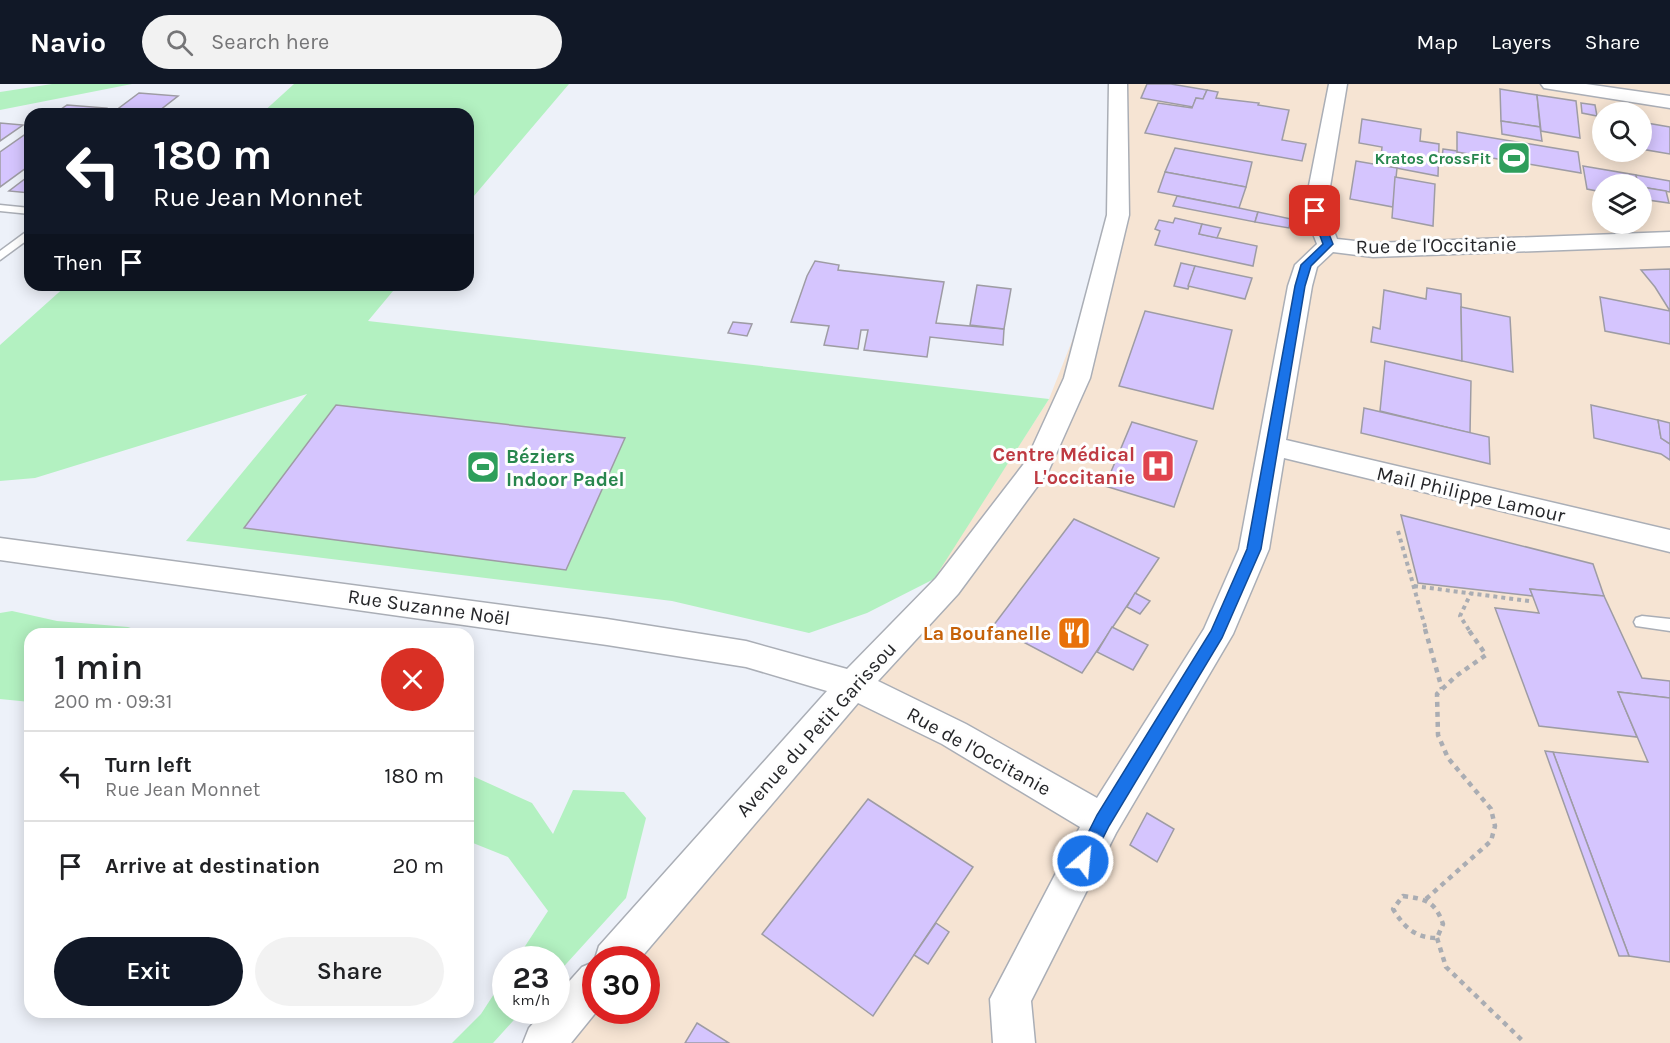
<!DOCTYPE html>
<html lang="en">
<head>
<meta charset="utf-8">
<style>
  body { margin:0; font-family:Karla,sans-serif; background:#f2f2f2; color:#202124; height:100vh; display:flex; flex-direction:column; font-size:22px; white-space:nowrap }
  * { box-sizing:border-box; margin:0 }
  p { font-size:20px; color:#757577 }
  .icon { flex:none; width:33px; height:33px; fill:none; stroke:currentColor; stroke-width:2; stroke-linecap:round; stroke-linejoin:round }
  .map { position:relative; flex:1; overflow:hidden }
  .details { position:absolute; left:24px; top:544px; width:450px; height:390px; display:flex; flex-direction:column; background:#fff; border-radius:18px; box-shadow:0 3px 15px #0003 }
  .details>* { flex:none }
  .guide { position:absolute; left:24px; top:24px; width:450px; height:183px; border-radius:18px; box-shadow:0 3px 15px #0003; background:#111827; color:#fff; overflow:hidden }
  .tools { position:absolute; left:1592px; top:18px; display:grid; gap:12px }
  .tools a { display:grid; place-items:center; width:60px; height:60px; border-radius:50%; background:#fff; box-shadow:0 3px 15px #0003; font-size:30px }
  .speed { position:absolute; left:492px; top:862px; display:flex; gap:12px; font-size:30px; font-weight:700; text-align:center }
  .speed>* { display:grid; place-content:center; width:78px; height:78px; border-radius:50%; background:#fff; box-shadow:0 3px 15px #0003; line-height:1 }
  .speed small { font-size:15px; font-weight:400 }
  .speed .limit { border:9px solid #d22; background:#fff; color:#111 }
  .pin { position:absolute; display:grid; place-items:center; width:51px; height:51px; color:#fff; margin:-26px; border-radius:12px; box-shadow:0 3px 9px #0006 }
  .me { position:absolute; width:66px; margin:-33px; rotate:27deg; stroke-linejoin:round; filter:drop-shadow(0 0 4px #0008) }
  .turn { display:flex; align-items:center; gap:21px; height:126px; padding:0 30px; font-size:27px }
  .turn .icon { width:78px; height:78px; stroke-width:2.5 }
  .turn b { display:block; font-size:42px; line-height:51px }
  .then { display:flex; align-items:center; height:57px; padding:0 30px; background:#0003; gap:12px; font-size:22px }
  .round { display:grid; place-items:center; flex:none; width:63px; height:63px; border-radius:32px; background:#f2f2f2 }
  .summary { display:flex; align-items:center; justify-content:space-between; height:102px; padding:0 30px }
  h1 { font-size:36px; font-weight:600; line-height:45px }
  .button { display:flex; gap:12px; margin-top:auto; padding:12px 30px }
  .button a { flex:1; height:69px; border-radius:36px; background:#111827; color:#fff; font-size:24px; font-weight:600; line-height:69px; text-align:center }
  .button a+a { background:#f2f2f2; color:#202124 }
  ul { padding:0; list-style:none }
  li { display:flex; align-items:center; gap:18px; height:90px; padding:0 30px; border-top:2px solid #e0e0e0 }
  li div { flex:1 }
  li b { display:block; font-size:22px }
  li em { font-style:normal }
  header { display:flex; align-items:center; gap:36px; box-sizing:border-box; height:84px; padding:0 30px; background:#111827; color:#fff }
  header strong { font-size:28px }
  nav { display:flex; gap:33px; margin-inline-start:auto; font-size:21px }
  .search { width:420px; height:54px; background:#f2f2f2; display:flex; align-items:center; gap:15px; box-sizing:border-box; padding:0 21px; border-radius:33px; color:#757577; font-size:22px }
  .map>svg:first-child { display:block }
  .industrial { fill:#f6e4d3; fill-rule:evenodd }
  .green { fill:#b3f1c1 }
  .building { fill:#d5c5fe; stroke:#9e9ca4; stroke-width:1.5 }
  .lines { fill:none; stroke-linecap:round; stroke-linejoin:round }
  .service-casing { stroke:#aaaeb6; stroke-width:3 }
  .minor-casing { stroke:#aaaeb6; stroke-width:3 }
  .path-far1 { stroke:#aaadb3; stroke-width:4; stroke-dasharray:4 4; stroke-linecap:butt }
  .path { stroke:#aaadb3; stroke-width:4.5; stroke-dasharray:5 5; stroke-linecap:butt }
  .service { fill:#fff; fill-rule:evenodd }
  .minor { fill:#fff; fill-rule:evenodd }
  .route { fill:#1a73e8; stroke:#114b97; stroke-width:1.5 }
  .labels { text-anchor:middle; stroke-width:6; stroke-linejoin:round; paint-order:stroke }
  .far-leisure-label { font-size:16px; font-weight:bold; fill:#27864d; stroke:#fefefe; text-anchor:end }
  .street-label { font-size:20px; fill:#252629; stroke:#fefefe }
  .health-label { font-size:20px; font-weight:bold; fill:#be3a42; stroke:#fefefe; text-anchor:end }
  .leisure-label { font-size:20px; font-weight:bold; fill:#27864d; stroke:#fefefe; text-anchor:start }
  .food-label { font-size:20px; font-weight:bold; fill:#c56008; stroke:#fefefe; text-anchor:end }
</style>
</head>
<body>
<header>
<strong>Navio</strong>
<div class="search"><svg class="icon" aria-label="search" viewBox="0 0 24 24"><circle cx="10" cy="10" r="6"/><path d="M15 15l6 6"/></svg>Search here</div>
<nav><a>Map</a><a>Layers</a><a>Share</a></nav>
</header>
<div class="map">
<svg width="1670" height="959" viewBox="0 0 1670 959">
  <rect width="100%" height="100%" fill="#edf1f9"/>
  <path class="industrial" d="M1116,0H1670V959H558L596,927H646V876H621L909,532L1049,315L1106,171ZM1602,28H1641V68H1602ZM1602,100H1641V140H1602Z"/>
  <g class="green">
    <path d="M52,0H132L0,26V8Z"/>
    <path d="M294,0H569L468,119V30H261Z"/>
    <path d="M67,201H398L368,237L1049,315L934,495L867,529L809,549L672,517L186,457L307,310L35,394L0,397V261Z"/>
    <path d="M12,527L57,537L128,543L147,550H30V618L0,615V529Z"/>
    <path d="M468,690L532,719L553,750L573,706L624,708L646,734L626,814L557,890L556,876H516L548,827L508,773L468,757Z"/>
    <path d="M505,893L506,927H522L493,959H452L481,930Z"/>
  </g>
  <g class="building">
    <path d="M1147,0H1171L1207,6L1203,15L1196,14L1193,23L1141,14Z"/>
    <path d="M1500,5L1537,11L1540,43L1501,37Z"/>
    <path d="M1207,6L1218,8L1216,14L1259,19L1258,21L1289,26L1282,56L1306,60L1302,77L1145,49L1158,19L1192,24L1196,14L1203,15Z"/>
    <path d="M139,9L178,12L155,30H111Z"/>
    <path d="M1537,11L1576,17L1580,54L1541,47Z"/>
    <path d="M1581,19L1595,21L1597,32L1582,29Z"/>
    <path d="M67,21L106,24L98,30H54Z"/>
    <path d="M1362,35L1421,45L1420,57L1439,60L1438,92L1380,81L1382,63L1359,59Z"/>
    <path d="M1501,37L1540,43L1542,57L1502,50Z"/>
    <path d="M1641,38L1670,43V70L1641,65Z"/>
    <path d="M0,39L23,41L0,57Z"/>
    <path d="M30,47V81L0,103V68Z"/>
    <path d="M1457,48L1578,68L1581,89L1457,68Z"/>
    <path d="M1175,64L1252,78L1246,103L1165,88Z"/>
    <path d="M1443,65L1457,67V77L1442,74Z"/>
    <path d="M1356,77L1397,84L1393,123L1350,115Z"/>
    <path d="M1583,82L1636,91L1638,100H1602V108L1587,105Z"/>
    <path d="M1165,88L1246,103L1239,124L1158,108Z"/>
    <path d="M30,91V109L9,107Z"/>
    <path d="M1636,91L1670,97V108L1641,103V100H1638Z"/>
    <path d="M1395,93L1435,100L1433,142L1392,134Z"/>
    <path d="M1641,103L1666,107L1669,119L1641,115Z"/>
    <path d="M1177,112L1239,124L1258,128L1255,138L1173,122Z"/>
    <path d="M1258,128L1291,135L1289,144L1255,138Z"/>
    <path d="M1175,134L1202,140L1199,150L1257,162L1253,182L1155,161L1160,147L1155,145L1159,136L1173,139Z"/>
    <path d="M1202,140L1221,144L1217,154L1199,150Z"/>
    <path d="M815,177L839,181L838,186L944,198L936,239L1004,245L1003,261L930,253L927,273L864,266L868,246H861L858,265L824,261L829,242L791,238L807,192Z"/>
    <path d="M1181,179L1195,182L1188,205L1174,202Z"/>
    <path d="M1195,182L1252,194L1245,215L1188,202Z"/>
    <path d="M1670,185V227L1655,203L1641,186Z"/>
    <path d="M977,201L1011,205L1004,245L970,241Z"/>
    <path d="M1427,204L1461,210L1462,277L1371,258L1373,243L1380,245L1384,206L1426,215Z"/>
    <path d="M1600,213L1670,227V260L1605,247Z"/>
    <path d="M1461,223L1510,233L1513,288L1462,277Z"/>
    <path d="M1145,227L1232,246L1213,325L1119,302Z"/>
    <path d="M733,238L752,240L747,252L728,249Z"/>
    <path d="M1385,277L1471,297L1470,349L1380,327Z"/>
    <path d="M336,321L625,354L566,486L244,444Z"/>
    <path d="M1591,321L1658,336L1661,354L1670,360V376L1661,370L1594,354Z"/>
    <path d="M1364,324L1489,353L1490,380L1361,349Z"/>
    <path d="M1658,336L1670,339V360L1661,354Z"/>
    <path d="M1132,338L1197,357L1174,423L1105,402Z"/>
    <path d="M1401,431L1593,480L1604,512L1530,505L1533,512L1418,499Z"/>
    <path d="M1074,435L1159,474L1082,589L993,542Z"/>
    <path d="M1530,505L1604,512L1642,594L1670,597V614L1618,608L1637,653L1539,642L1495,524L1539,529Z"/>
    <path d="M1135,509L1150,517L1140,530L1127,523Z"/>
    <path d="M1112,543L1148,561L1133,586L1097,568Z"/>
    <path d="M1618,608L1670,614V878L1629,872L1553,668L1648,678Z"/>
    <path d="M1545,667L1553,668L1629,872H1619Z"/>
    <path d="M868,715L973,783L873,932L762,850Z"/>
    <path d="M1147,729L1174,745L1157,778L1130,761Z"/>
    <path d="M936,839L949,848L928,880L914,871Z"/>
    <path d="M697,939L729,959H685Z"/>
  </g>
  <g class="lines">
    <defs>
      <g id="service">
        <path d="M0,121L30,124V130L0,127Z"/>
        <path d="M30,145V154L0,176V167Z"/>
        <path d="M1642,532L1670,535V547L1636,542L1634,538L1636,534Z"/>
      </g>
      <g id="minor">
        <path d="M1109,0H1127L1129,131L1090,294L1048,388L958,510L878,597L966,640L1097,714L1204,545L1239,465L1288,202L1295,181L1317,160L1304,127L1329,0H1347L1326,127L1337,155L1373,159L1670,148V162L1373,173L1333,168L1317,183L1312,202L1286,356L1670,446V468L1284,374L1269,465L1233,550L1116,749L1031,917L1035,959H993L990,915L1080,743L942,660L858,619L639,876H596V927H597L571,959H523L529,944L544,927H556V912L582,883L594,878L599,862L827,607L746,583L607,561L0,476V454L607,535L746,557L847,585L936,494L1026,377L1064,294L1107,131Z"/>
        <path d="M1541,0H1586L1670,12V24L1550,5L1544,4Z"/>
      </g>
    </defs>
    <use href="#service" class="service-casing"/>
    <use href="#minor" class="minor-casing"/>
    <g class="path-far1">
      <path d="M1398,447L1426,546"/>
      <path d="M1414,502L1529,517"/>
      <path d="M1469,546L1460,532L1471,509"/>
    </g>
    <g class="path">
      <path d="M1425,545L1442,605"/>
      <path d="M1403,812C1426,815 1435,817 1443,840L1437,854C1415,854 1404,843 1393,825Z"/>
      <path d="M1426,815L1491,757L1495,742L1491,725L1448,674L1438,651L1437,610L1456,592L1486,571L1468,545"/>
      <path d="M1437,854L1446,883L1525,959"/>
    </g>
    <use href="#service" class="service"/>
    <use href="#minor" class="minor"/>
  </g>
  <path class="route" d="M1315,124L1320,127L1333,160L1311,182L1305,202L1261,465L1222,554L1109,742L1089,782L1083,785L1077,782L1074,777L1097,731L1211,547L1247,465L1295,202L1301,181L1323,160L1311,127Z"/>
  <defs>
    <symbol id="stadium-square" viewBox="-11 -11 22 22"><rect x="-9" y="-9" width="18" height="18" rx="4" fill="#2e9e5b" stroke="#fefefe"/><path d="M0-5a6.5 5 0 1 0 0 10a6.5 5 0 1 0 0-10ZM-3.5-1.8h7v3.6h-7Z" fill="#fff"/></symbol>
    <symbol id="hospital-square" viewBox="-11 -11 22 22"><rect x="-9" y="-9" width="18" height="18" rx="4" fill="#e0444e" stroke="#fefefe"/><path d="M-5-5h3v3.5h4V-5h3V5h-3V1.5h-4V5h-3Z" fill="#fff"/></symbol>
    <symbol id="restaurant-square" viewBox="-11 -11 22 22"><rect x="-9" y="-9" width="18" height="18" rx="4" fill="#e8710a" stroke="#fefefe"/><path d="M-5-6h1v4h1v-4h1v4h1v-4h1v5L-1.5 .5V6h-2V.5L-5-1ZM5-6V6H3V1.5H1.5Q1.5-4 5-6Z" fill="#fff"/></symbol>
  </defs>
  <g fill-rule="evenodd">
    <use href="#stadium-square" x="1495" y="55" width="38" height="38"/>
    <use href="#hospital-square" x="1139" y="363" width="38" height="38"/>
    <use href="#stadium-square" x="464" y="364" width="38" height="38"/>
    <use href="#restaurant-square" x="1055" y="530" width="38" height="38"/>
  </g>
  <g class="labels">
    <g class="far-leisure-label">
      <text x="1491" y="80">Kratos CrossFit</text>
    </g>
    <g class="street-label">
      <text transform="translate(1436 161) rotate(-1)" y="7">Rue de l'Occitanie</text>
      <text transform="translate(1471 410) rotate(13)" y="7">Mail Philippe Lamour</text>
      <text transform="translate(429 523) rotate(8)" y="7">Rue Suzanne Noël</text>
      <text transform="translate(816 645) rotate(-48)" y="7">Avenue du Petit Garissou</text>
      <text transform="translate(979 667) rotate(29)" y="7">Rue de l'Occitanie</text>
    </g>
    <g class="health-label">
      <text x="1135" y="377">Centre Médical<tspan x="1135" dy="23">L'occitanie</tspan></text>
    </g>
    <g class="leisure-label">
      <text x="506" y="379">Béziers<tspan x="506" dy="23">Indoor Padel</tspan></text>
    </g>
    <g class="food-label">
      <text x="1051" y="556">La Boufanelle</text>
    </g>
  </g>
</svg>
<div class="tools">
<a><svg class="icon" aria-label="search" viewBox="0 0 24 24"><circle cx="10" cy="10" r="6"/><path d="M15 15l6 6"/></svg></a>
<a><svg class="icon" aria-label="layers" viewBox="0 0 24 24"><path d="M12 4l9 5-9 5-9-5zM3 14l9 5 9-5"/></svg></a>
</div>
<div class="speed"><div>23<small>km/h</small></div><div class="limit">30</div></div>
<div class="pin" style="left:1315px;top:127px;background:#d93025"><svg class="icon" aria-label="arrive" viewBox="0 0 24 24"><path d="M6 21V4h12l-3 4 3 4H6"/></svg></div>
<svg class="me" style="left:1083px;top:777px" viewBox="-20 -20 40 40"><circle r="17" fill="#1a73e8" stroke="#fff" stroke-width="3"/><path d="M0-11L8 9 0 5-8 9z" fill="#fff"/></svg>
<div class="guide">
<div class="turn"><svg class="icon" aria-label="left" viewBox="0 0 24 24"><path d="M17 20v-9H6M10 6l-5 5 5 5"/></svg><div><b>180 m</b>Rue Jean Monnet</div></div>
<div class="then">Then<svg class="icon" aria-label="arrive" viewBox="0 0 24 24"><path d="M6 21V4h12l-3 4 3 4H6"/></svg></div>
</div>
<section class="details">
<div class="summary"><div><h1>1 min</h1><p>200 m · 09:31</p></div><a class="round" style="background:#d93025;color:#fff"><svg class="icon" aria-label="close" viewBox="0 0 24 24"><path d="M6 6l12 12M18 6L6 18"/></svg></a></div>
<ul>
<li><svg class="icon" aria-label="left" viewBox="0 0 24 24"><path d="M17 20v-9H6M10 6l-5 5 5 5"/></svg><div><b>Turn left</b><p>Rue Jean Monnet</p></div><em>180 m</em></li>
<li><svg class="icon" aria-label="arrive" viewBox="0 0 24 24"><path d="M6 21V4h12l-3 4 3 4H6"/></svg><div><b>Arrive at destination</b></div><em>20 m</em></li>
</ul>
<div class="button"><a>Exit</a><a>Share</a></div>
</section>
</div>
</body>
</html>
